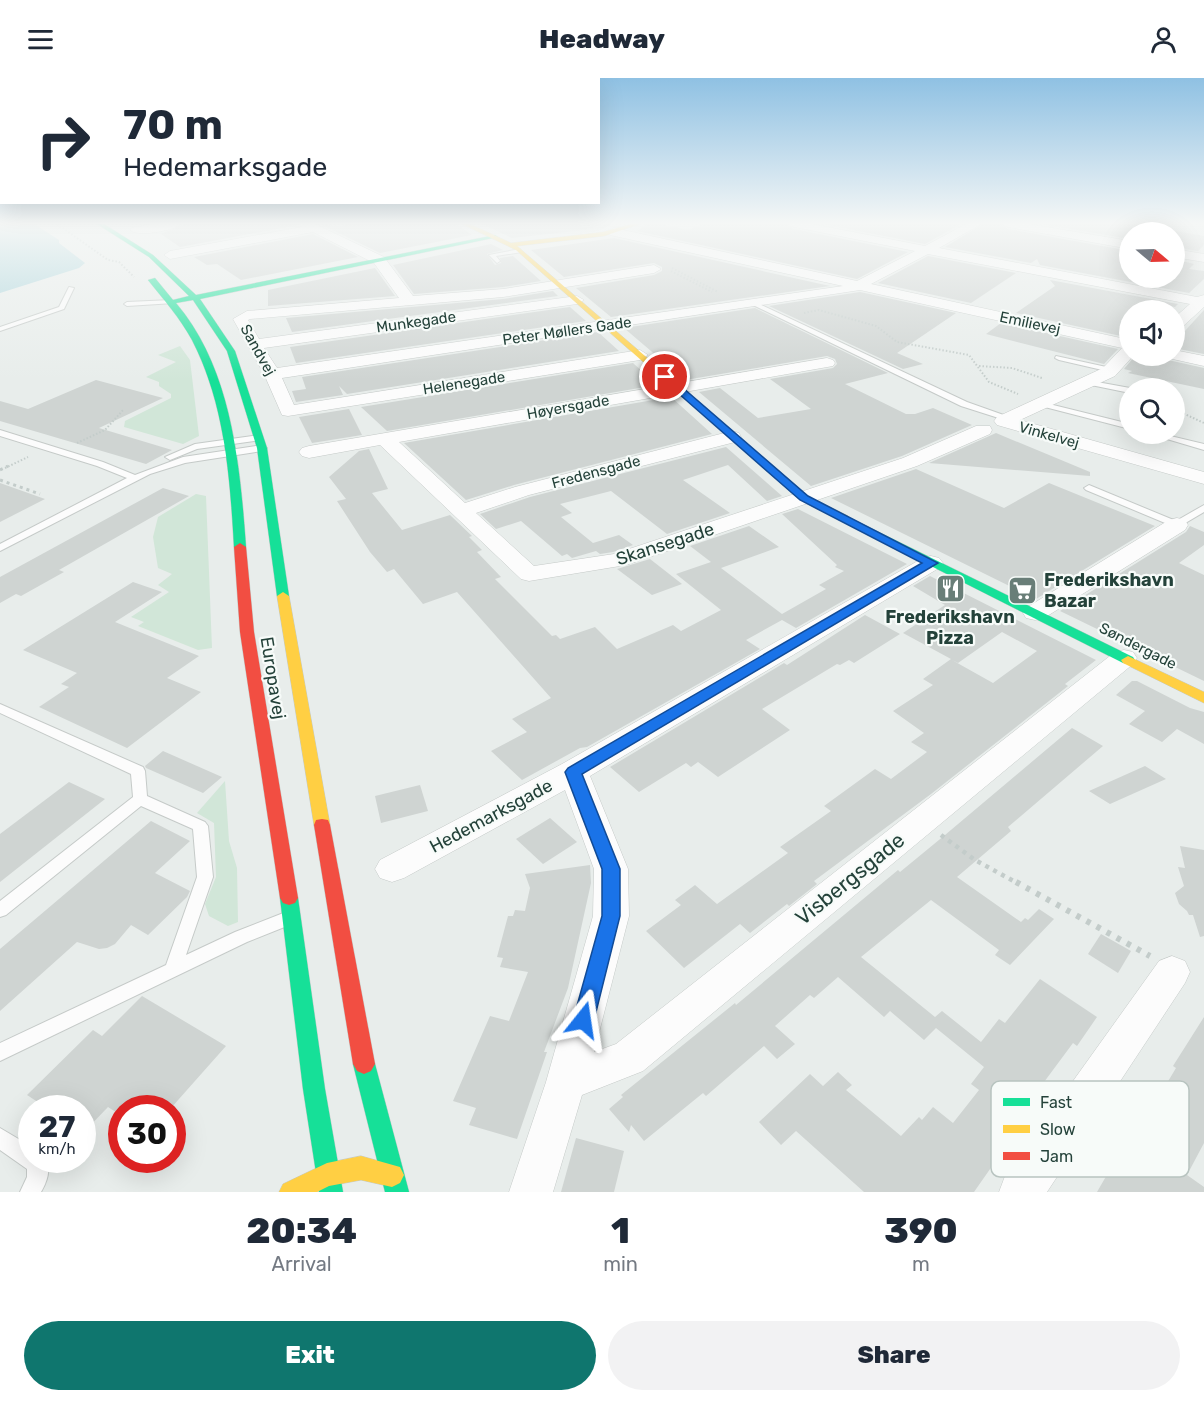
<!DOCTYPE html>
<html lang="en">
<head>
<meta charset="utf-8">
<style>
  body { margin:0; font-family:Rubik,sans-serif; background:#f2f2f3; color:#1f2937; height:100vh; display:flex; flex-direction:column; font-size:22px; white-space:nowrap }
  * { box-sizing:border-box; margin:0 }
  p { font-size:20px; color:#747a83 }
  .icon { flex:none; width:33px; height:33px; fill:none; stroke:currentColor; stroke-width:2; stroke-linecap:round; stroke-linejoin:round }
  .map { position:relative; height:1114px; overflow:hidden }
  .details { display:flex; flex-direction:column; background:#fff; flex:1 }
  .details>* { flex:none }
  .guide { position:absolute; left:0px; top:0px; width:600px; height:126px; box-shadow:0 6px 24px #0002; background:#fff; color:#1f2937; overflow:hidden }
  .needle { width:39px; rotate:109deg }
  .fabs { position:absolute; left:1119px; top:144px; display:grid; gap:12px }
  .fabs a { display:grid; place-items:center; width:66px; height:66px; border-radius:50%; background:#fff; box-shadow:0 6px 24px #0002; font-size:30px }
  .speed { position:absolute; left:18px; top:1017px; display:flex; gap:12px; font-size:30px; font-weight:700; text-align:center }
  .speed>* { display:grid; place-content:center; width:78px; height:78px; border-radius:50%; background:#fff; box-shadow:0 6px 24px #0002; line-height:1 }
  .speed small { font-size:15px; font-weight:400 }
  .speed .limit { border:9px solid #d22; background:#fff; color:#111 }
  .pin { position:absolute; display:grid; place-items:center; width:51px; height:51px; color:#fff; margin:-26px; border:3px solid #fff; border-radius:50%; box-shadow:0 2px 6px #0007 }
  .me { position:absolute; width:66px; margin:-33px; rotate:15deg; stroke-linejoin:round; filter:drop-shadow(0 0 4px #0008) }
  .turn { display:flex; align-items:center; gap:21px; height:126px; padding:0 24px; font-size:27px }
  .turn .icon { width:78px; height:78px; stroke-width:2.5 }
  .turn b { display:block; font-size:42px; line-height:51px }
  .eta { display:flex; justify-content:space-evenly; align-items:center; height:102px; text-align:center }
  .eta b { font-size:36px; font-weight:800; line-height:42px }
  .button { display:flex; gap:12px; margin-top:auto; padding:12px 24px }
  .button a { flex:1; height:69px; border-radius:36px; background:#0f766e; color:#fff; font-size:24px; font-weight:800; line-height:69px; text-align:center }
  .button a+a { background:#f2f2f3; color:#1f2937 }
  header { display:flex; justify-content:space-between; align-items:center; height:78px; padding:0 24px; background:#fff; font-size:27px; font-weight:800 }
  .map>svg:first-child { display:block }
  .green { fill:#d1e6d8 }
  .water { fill:#a9d4db }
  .building { fill:#cfd4d2; fill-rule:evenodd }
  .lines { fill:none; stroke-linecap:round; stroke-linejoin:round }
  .lane-casing { stroke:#c5cac8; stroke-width:2 }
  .street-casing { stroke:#c5cac8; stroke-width:1 }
  .fast-casing { stroke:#c3cbc8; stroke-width:1 }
  .slow-casing { stroke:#c3cbc8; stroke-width:1 }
  .jam-casing { stroke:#c3cbc8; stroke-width:1 }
  .path-far3 { stroke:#c3ccca; stroke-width:2; stroke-dasharray:1.5 2; stroke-linecap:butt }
  .path-far2 { stroke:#c3ccca; stroke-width:3; stroke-dasharray:3 4; stroke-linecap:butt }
  .path-far1 { stroke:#c3ccca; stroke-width:4.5; stroke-dasharray:4 5; stroke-linecap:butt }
  .path { stroke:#c3ccca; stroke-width:6; stroke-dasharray:4.5 7; stroke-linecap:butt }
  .lane { fill:#fcfcfc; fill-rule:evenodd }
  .street { fill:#fcfcfc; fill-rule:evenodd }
  .fast { fill:#16e098; fill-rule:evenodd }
  .slow { fill:#ffcf43; fill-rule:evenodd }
  .jam { fill:#f24e42; fill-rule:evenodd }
  .route { fill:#1a73e8; stroke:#114b97; stroke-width:1.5 }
  .labels { text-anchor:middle; stroke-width:4.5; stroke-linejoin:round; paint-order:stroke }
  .far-street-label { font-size:15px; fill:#24423a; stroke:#f7fbf9 }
  .street-label { font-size:18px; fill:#24423a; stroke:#f7fbf9 }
  .poi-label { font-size:18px; font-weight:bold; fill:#24423a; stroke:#f7fbf9; text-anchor:start }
  .near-street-label { font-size:21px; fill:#24423a; stroke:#f7fbf9 }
  .key { fill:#f7fbf9; stroke:#b8c4c0; stroke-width:1.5 }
  .key-label { font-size:16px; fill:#24423a }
</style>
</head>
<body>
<header><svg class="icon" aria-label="menu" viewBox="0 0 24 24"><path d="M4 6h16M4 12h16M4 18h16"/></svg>Headway<svg class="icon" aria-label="person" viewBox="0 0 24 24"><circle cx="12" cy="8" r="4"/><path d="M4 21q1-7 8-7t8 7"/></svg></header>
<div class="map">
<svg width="1204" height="1114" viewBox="0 0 1204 1114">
  <rect width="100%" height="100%" fill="#e8edeb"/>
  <g class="green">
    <path d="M180,268L190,282L199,358L183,366L124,349L125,343L171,320V316L159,308V304L146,299L176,284L158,277Z"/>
    <path d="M196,416L206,418L212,570L198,572L138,548L144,544L131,539L169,514L158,507L172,496L158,490L153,459L158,439Z"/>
    <path d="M225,703L229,763L237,790L238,844L228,848L209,838L205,826L216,799L214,745L197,735Z"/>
  </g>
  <path class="water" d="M0,146H34L59,162V165L85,185L79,190L0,215Z"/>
  <g class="building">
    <path d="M185,146H298V147L180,169L161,156Z"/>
    <path d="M320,146L338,148L350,146H456L472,157L380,175Z"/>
    <path d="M482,146H614L602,150L512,160Z"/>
    <path d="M647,146H661L688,152L703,146H786L794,151L908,174L857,201L637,153Z"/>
    <path d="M823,146H961L925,166Z"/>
    <path d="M983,146H1000L1008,151L1130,173V200H1174V181L1194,186L1189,191L1204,193V201L1189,215L1040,187L1037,181L1031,185L945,169Z"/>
    <path d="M1041,146H1135L1204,158V167L1198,173L1174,169V154H1130V161Z"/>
    <path d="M313,156L358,179L241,202L217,186L207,187L194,179Z"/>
    <path d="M614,160L830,208L611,239L576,210L654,197L662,193V189L654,185L564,199L531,172Z"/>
    <path d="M491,166L503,172L487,176L495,187L501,185L500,180L513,178L541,203L503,209L414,216L393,187Z"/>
    <path d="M928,178L1016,195L971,225L878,205Z"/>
    <path d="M375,190L395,218L268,228V212Z"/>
    <path d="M1050,202L1178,226L1175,229L1156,225L1154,228L1146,226L1139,232H1130V260L1016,235L1055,208Z"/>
    <path d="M553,213L558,218L292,254L286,240L503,221Z"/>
    <path d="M860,214L956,235L897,275L923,286L903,291L769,228Z"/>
    <path d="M570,229L586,243L296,285L290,269Z"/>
    <path d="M755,230L888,295L845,306L906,336H915L933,330L972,347L902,378L811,408L699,314L720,310L758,340L811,331L770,301L833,290L837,286L835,281L827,278L685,302L624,250Z"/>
    <path d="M1204,232V276L1174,270V265Z"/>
    <path d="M1001,245L1118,271L1104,286L986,256Z"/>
    <path d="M598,254L619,273L347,316L339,308L343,317L296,324L292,313L306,311L302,299Z"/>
    <path d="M1135,278H1164L1168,282L1204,290V311L1128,295L1132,293L1124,291Z"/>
    <path d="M633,285L657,307L387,353L361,329Z"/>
    <path d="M96,302L163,320L99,350L172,372L146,386L0,343V323L28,331Z"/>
    <path d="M671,319L712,356L514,407L466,422L404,365Z"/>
    <path d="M349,331L362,357L312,365L299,339Z"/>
    <path d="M996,355L1090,394V398L929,385Z"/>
    <path d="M726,369L782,418L767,423L728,387L683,402L730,435L667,456L611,413L560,426L572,435L561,439L593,465L619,457L633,467L613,474L600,476L596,473L572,480L567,476L562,478L521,443L496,451L480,436L530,419Z"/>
    <path d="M369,371L388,411L372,415L402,452L450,437L472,458L469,459L482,472L477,474L501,499L495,501L552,558L556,557L560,561L595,549L617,571L673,547L681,553L721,532L676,496L711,484L690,468L749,448L779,469L721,490L782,536L826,511L819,507L844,493L835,489L837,487L782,436L798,431L907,486L796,550L782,542L746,562L760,571L587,669L580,670L522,702L491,673L527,654L512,641L551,620L457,514L423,526L394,491L387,494L370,474L337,423L346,421L329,399L359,373Z"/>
    <path d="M916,391L1004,430L1049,405L1155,448L1036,521L831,420Z"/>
    <path d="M0,405L45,421L0,444Z"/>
    <path d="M163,410L189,418L59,492L64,494L21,518L16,516L0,525V499Z"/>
    <path d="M1190,448L1204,454V467L1179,485L1204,497V603L1060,533L1186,454Z"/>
    <path d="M650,481L682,506L652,517L617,491Z"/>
    <path d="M930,498L1096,582L1065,606L1068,608L931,716L814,803L817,806L789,828L787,826L750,855L740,846L684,890L646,853L681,827L675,822L695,807L717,826L788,775L780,769L831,733L824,728L875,691L891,701L927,674L911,664L924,655L893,633L933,607L923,601L951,581L903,555L945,527L913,508ZM1002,554L1037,573L993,605L952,582L958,585Z"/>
    <path d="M133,504L162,514L115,544L199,578L167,600L201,614L127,670L39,629L69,609L61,606L77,595L23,572Z"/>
    <path d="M865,537L900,556L854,585L849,582L840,587L837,586L762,631L790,652L718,699L698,684L691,689L686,685L639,714L610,689L784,585L787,587Z"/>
    <path d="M1132,603H1137L1190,630L1204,634V666L1177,651L1162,664L1129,646L1145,633L1116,617Z"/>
    <path d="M1072,650L1103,668L1008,749L1011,753L957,799L1021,844L1025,840L1028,842L1039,831L1054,841L1010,887L995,877L999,872L931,822L861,879L935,939L942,933L981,964L999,941L1005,945L1040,901L1097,939L1077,968L1073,965L1027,1027L1032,1031L974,1114H864L796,1053L781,1067L759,1044L810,996L823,1008L838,994L852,1007L846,1012L901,1058L919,1039L922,1042L933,1029L953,1045L979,1012L971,1006L984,989L936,950L924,962L890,933L884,939L838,899L814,920L810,917L775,948L795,966L777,981L764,968L706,1018L703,1015L644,1063L631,1047L629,1054L609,1031L623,1019L621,1017L735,925L736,927L898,792L900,794L945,757Z"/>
    <path d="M163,673L222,699L203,715L146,690L145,688Z"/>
    <path d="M1145,688L1166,701L1110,726L1089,713Z"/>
    <path d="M69,704L105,721L0,804V756Z"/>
    <path d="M420,707L428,733L381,745L375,718Z"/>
    <path d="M550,740L577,764L543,786L516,761Z"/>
    <path d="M151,743L190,763L155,795L190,813L187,819L148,857L131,847L115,866L107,870L99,871L77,864L0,933V871Z"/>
    <path d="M1180,768L1204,772V858L1200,859L1193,837H1189L1187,833L1179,826L1175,815L1184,808L1178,789L1185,790Z"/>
    <path d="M590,787L591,805L568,910L544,974H547L517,1061L469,1047L476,1030L453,1023L490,938L509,943L528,894L500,889L503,880L497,879L508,838H513L515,832L525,833L530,810L525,796Z"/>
    <path d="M1101,856L1131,873L1118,895L1088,876Z"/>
    <path d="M142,918L226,968L171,1030H122V1038L108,1029L82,1056V1030H47L27,1017L93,952L102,958Z"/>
    <path d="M1204,939V1065L1187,1097L1204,1109V1114H1097L1123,1069L1127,1072L1176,990L1173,988Z"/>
    <path d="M576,1060L624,1073L614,1114H561Z"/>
  </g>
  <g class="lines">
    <defs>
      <g id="lane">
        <path d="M520,171L522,174L496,178L500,183L497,185L489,177Z"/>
        <path d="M69,209L74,210L64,231L0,253V249L59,229Z"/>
        <path d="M172,222L174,223V225L127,228L124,226L127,224Z"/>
        <path d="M753,225H757L967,324L1012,340L1008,343L961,328L753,227Z"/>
        <path d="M1056,278L1111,290L1115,292L1111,294L1059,282L1055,280Z"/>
        <path d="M1086,302L1130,310V315L1086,306Z"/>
        <path d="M1037,323L1130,346V351L1037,327Z"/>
        <path d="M0,352L103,384L135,397L183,379L262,367L267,370L262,373L185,385L150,396L0,473V466L127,400L97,388L0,358Z"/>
        <path d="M1150,356H1162L1204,366V372Z"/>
        <path d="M259,357L262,358V362L197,371L170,382L165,379L195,366Z"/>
        <path d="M1089,407L1176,443L1204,427V434L1177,450L1086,412L1084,410Z"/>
        <path d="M0,626L143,689L145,693L147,718L205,744L208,748L213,799L186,877L235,854L286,834L292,836L294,841L292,846L247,864L0,983V965L166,887L197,799L193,751L141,728L6,837L0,839V823L133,719L131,696L0,635Z"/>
        <path d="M0,1050L32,1069V1082H46C51,1092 47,1104 41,1114H20L27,1099V1091L0,1072Z"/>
      </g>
      <g id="street">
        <path d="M153,146H181C172,153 139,159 130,152L132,150Z"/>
        <path d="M300,146H315L384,179L413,218L503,211L654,187L661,191L654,195L503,219L250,241L248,242L259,261L577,218L584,222L577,226L264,270L277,290L843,208L610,157L608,154L614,150L857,203L915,173L794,149L788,146H812L925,168L966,146H981L939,170L1197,219L1204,217V229L1179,252L1174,253V240L1190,226L928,176L871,206L1130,262V278H1133L1115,298L1020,342L1204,394V406L997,347L994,343L997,339L1103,290L1122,270L860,212L282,300L294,327L640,272L648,277L640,282L288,338L282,337L264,296L233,241L247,233L399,220L374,185L313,154L170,181L164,177L170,173L302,149Z"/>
        <path d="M1002,146H1028L1130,163V171L1008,149Z"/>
        <path d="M1174,171L1204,176V184L1174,179Z"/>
        <path d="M1174,272L1204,278V288L1168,280L1166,278H1174Z"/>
        <path d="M827,280L833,282L835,285L833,288L399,364L465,425L515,409L732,353L739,355L741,359L739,363L529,417L476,435L534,488L614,476L903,380L976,348H990L992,352L990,356L917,388L626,487L529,503L521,501L380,367L309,380L302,378L299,374L302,370L309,368Z"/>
        <path d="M1177,440L1185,442L1188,447L1185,452L1044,540L1035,542L1026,540L1023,535L1026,530L1169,442Z"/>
        <path d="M931,478L939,480L943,485L939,490L590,698L628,791L629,838L594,974L616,966L1115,574L1124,572L1133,574L1137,580L1133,586L643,993L582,1017L553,1114H509L546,1004L593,838L594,791L565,712L404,800L392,804L380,800L375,791L380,782L562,686L923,480Z"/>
        <path d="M1172,878L1185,883L1190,894L1185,905L1047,1114H999L1005,1098L1159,883Z"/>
      </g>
      <g id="fast">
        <path d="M97,146H104L153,177L196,217L495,157L498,159L200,221L235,273L267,370L289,518L288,521L283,522L277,518L257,370L227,273L193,222L176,225C232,291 240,387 246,469L240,473L234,469C230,399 225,326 192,262C180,240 164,222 148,202L155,200L173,222L189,218L149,179Z"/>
        <path d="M844,437L1133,579L1135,582L1128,586L1123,585L840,442L838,440Z"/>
        <path d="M289,813L295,815L298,820L325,1011L343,1114H319L303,1011L280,820L283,815Z"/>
        <path d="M364,976L371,979L375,986L409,1114H385L353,986L357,979Z"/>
      </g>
      <g id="slow">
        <path d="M462,146H470L511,165L603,154L631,146H640L604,158L517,168L808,418L848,438V442H840L800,422L516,172Z"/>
        <path d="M283,514L289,518L330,747L328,752L322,753L316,752L314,747L277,518Z"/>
        <path d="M1128,578L1204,614V625L1123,585L1121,582Z"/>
        <path d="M361,1078L400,1089L404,1097L400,1105L392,1109L361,1102L329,1108L317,1114H279L283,1106L327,1085Z"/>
      </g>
      <g id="jam">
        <path d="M240,465L246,469L254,554L298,820L295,825L289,827L283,825L280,820L240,554L234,469Z"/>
        <path d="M322,741L328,742L330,747L375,986L371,993L364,996L357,993L353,986L314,747L316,742Z"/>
      </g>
    </defs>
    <use href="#lane" class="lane-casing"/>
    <use href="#street" class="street-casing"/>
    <use href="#fast" class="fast-casing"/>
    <use href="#slow" class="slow-casing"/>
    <use href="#jam" class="jam-casing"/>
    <g class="path-far3">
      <path d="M57,146L108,182L119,184L134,199"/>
      <path d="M672,190L718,214"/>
      <path d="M671,193L712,214"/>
      <path d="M804,235L819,232L876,248L897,264L969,277L989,304L1018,316"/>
      <path d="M979,288L1012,290L1042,300"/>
      <path d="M1174,331L1204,345"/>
      <path d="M77,365L105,352L124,331"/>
      <path d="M5,390L28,379"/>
    </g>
    <g class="path-far2">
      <path d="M0,392L8,388"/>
      <path d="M0,402L40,416"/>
    </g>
    <path class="path-far1" d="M941,757L975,782L1019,806"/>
    <path class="path" d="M1016,804L1150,878"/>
    <use href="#lane" class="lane"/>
    <use href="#street" class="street"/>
    <use href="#fast" class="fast"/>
    <use href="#slow" class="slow"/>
    <use href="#jam" class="jam"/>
  </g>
  <linearGradient id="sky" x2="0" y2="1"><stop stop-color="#8fc1e3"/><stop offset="0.48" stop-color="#f5f7f6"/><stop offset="1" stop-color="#f5f7f6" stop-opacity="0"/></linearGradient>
  <rect width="1204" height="302" fill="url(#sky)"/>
  <path class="route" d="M662,297H668L808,418L938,485L582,696L620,791V838L594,942L590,948L583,951L576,948L573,942L602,838V791L565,694L568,690L922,485L800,422L662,301Z"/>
  <defs>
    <symbol id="restaurant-square" viewBox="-11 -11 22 22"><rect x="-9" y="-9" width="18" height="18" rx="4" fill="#697e78" stroke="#f7fbf9"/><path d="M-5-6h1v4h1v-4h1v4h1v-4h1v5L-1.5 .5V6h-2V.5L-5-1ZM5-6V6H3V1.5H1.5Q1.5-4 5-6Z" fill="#fff"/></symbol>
    <symbol id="supermarket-square" viewBox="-11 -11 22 22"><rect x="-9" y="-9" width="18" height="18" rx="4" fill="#697e78" stroke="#f7fbf9"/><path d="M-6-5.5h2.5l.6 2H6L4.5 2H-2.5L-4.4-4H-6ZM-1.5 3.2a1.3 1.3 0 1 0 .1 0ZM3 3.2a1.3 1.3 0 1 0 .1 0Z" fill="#fff"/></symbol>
  </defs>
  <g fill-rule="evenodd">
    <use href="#restaurant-square" x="934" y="494" width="33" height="33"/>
    <use href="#supermarket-square" x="1006" y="496" width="33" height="33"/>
  </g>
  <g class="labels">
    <g class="far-street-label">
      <text transform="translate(416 244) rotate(-8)" y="5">Munkegade</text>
      <text transform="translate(1030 245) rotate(12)" y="5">Emilievej</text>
      <text transform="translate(567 253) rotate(-8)" y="5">Peter Møllers Gade</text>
      <text transform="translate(258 272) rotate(61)" y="5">Sandvej</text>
      <text transform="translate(464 305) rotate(-9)" y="5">Helenegade</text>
      <text transform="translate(568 329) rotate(-10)" y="5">Høyersgade</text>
      <text transform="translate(1049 357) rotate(16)" y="5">Vinkelvej</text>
      <text transform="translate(596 394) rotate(-15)" y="5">Fredensgade</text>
      <text transform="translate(1138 568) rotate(27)" y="5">Søndergade</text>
    </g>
    <g class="street-label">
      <text transform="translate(665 466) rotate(-18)" y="6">Skansegade</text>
      <text transform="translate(273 600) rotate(81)" y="6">Europavej</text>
      <text transform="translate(491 738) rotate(-28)" y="6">Hedemarksgade</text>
    </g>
    <g class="poi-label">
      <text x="1044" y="508">Frederikshavn<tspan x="1044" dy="21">Bazar</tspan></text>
      <text x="950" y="545" text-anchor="middle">Frederikshavn<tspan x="950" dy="21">Pizza</tspan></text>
    </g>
    <g class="near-street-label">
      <text transform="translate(850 801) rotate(-39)" y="7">Visbergsgade</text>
    </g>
  </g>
  <rect x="991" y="1003" width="198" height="96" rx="9" class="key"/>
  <rect x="1003" y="1020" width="27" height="8" fill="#16e098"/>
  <rect x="1003" y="1047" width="27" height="8" fill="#ffcf43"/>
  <rect x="1003" y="1074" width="27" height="8" fill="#f24e42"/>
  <g class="key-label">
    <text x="1040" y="1030">Fast</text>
    <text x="1040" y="1057">Slow</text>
    <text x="1040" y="1084">Jam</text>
  </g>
</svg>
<div class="fabs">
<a><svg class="needle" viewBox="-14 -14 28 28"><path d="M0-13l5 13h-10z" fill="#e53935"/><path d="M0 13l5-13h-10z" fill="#747a83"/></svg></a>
<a><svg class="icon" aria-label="sound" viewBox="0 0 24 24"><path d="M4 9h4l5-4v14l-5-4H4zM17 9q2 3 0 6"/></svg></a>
<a><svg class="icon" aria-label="search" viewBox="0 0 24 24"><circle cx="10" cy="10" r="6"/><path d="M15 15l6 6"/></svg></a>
</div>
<div class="speed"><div>27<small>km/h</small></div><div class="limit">30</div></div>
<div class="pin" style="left:665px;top:299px;background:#d93025"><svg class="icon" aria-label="arrive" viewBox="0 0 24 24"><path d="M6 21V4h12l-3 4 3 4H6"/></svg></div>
<svg class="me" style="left:583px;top:942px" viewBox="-20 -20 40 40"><path d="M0-17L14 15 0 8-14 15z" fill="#1a73e8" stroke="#fff" stroke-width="4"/></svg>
<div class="guide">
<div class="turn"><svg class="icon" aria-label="right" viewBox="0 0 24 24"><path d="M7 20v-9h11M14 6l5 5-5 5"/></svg><div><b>70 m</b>Hedemarksgade</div></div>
</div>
</div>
<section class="details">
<div class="eta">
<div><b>20:34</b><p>Arrival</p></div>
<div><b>1</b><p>min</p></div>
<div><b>390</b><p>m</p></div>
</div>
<div class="button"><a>Exit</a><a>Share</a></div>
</section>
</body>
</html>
